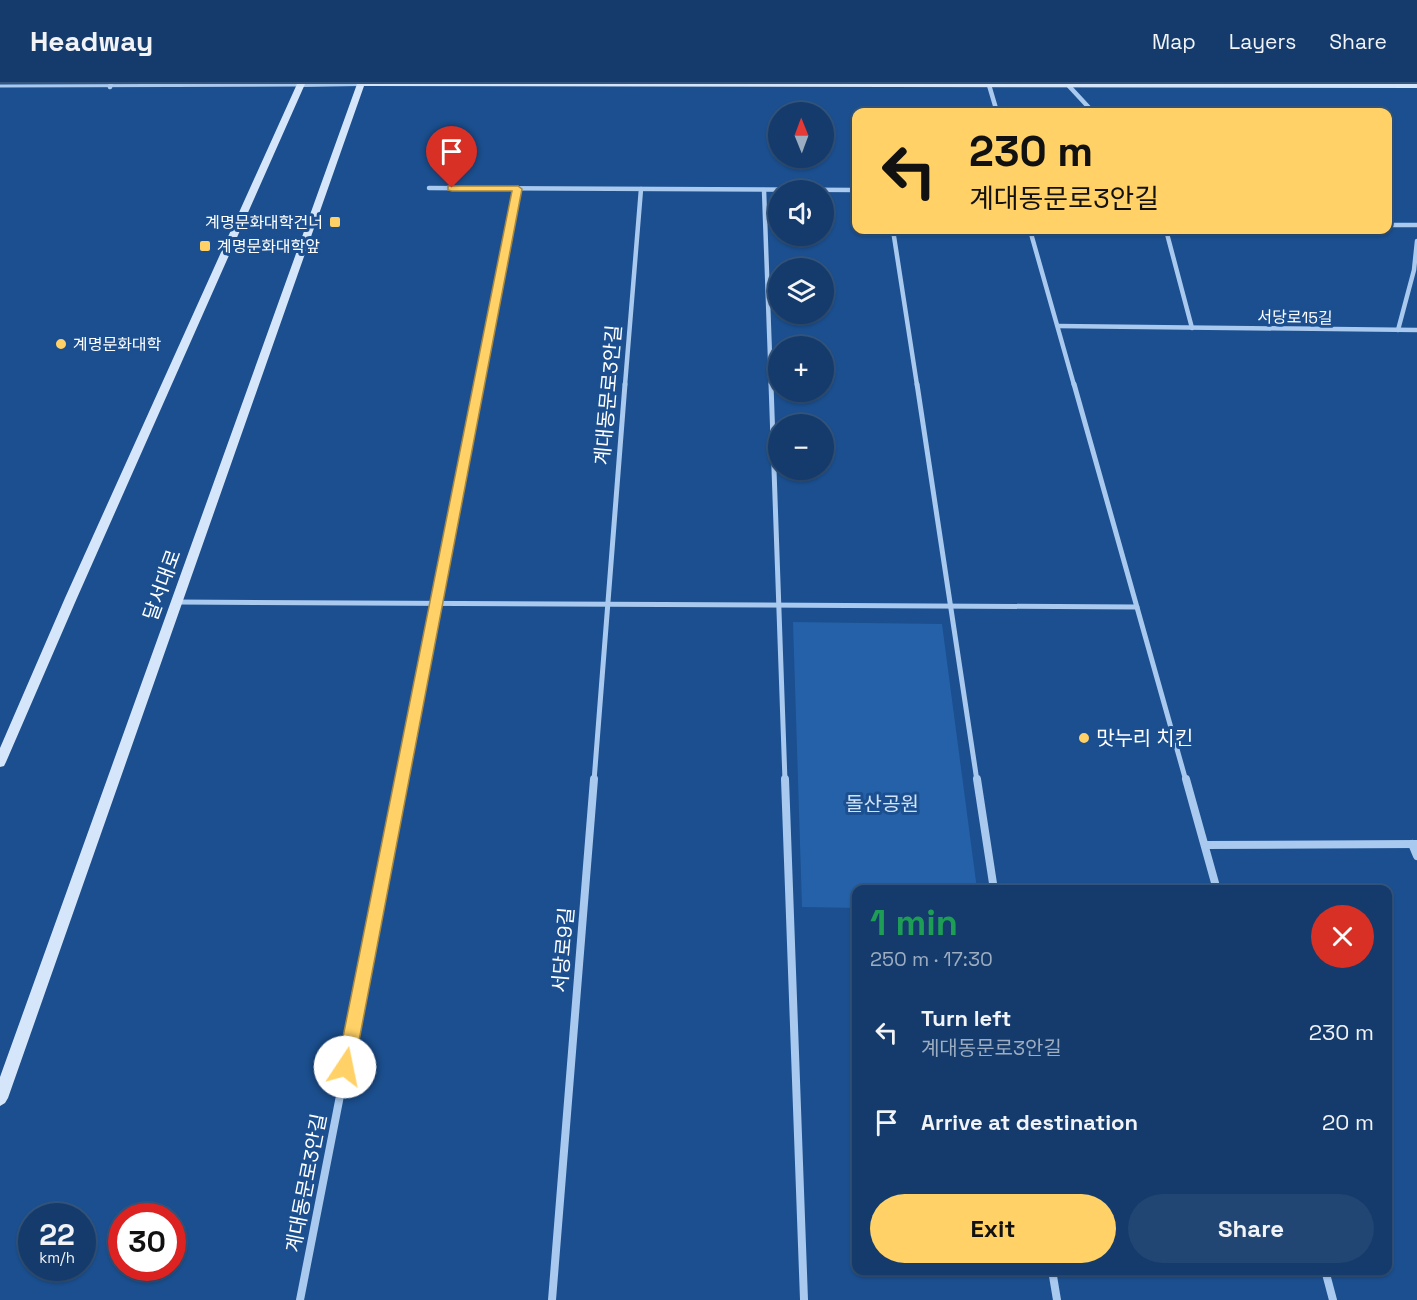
<!DOCTYPE html>
<html lang="en">
<head>
<meta charset="utf-8">
<style>
  body { margin:0; font-family:"Space Grotesk","Noto Sans KR",sans-serif; background:#214673; color:#f1f3f6; height:100vh; display:flex; flex-direction:column; font-size:22px; white-space:nowrap }
  * { box-sizing:border-box; margin:0 }
  p { font-size:20px; color:#9dadc1 }
  .icon { flex:none; width:33px; height:33px; fill:none; stroke:currentColor; stroke-width:2; stroke-linecap:round; stroke-linejoin:round }
  .map { position:relative; flex:1; overflow:hidden }
  .drawer { position:absolute; left:852px; top:801px; width:540px; height:390px; display:flex; flex-direction:column; background:#143b6b; border-radius:12px; box-shadow:0 2px 4px #0004,0 0 0 2px #33557e }
  .drawer>* { flex:none }
  .hud { position:absolute; left:852px; top:24px; width:540px; height:126px; border-radius:12px; box-shadow:0 2px 4px #0004,0 0 0 2px #33557e; background:#ffd166; color:#111; overflow:hidden }
  .needle { width:39px; rotate:359deg }
  .controls { position:absolute; left:768px; top:18px; display:grid; gap:12px }
  .controls a { display:grid; place-items:center; width:66px; height:66px; border-radius:50%; background:#143b6b; box-shadow:0 2px 4px #0004,0 0 0 2px #33557e; font-size:30px }
  .speed { position:absolute; left:18px; top:1119px; display:flex; gap:12px; font-size:30px; font-weight:700; text-align:center }
  .speed>* { display:grid; place-content:center; width:78px; height:78px; border-radius:50%; background:#143b6b; box-shadow:0 2px 4px #0004,0 0 0 2px #33557e; line-height:1 }
  .speed small { font-size:15px; font-weight:400 }
  .speed .limit { border:9px solid #d22; background:#fff; color:#111 }
  .pin { position:absolute; display:grid; place-items:center; width:51px; height:51px; color:#fff; margin:-62px -26px; border-radius:50% 50% 50% 0; rotate:-45deg; box-shadow:0 0 6px #0007 }
  .pin .icon { rotate:45deg }
  .me { position:absolute; width:66px; margin:-33px; rotate:11deg; stroke-linejoin:round; filter:drop-shadow(0 0 4px #0008) }
  .turn { display:flex; align-items:center; gap:21px; height:126px; padding:0 18px; font-size:27px }
  .turn .icon { width:78px; height:78px; stroke-width:2.5 }
  .turn b { display:block; font-size:42px; line-height:51px }
  .round { display:grid; place-items:center; flex:none; width:63px; height:63px; border-radius:32px; background:#214673 }
  .headline { display:flex; align-items:center; justify-content:space-between; height:102px; padding:0 18px }
  h1 { font-size:36px; font-weight:800; line-height:45px; color:#1e9e55 }
  .cta { display:flex; gap:12px; margin-top:auto; padding:12px 18px }
  .cta a { flex:1; height:69px; border-radius:36px; background:#ffd166; color:#111; font-size:24px; font-weight:800; line-height:69px; text-align:center }
  .cta a+a { background:#214673; color:#f1f3f6 }
  ul { padding:0; list-style:none }
  li { display:flex; align-items:center; gap:18px; height:90px; padding:0 18px }
  li div { flex:1 }
  li b { display:block; font-size:22px }
  li em { font-style:normal }
  header { display:flex; align-items:center; gap:36px; box-sizing:border-box; height:84px; padding:0 30px; background:#143b6b; border-bottom:2px solid #33557e }
  header strong { font-size:28px }
  nav { display:flex; gap:33px; margin-inline-start:auto; font-size:21px }
  .map>svg:first-child { display:block }
  .green { fill:#2461a8 }
  .lines { fill:none; stroke-linecap:round; stroke-linejoin:round }
  .service { stroke:#a9c9ee; stroke-width:3 }
  .minor-far2 { stroke:#a9c9ee; stroke-width:4.5 }
  .minor-far1 { stroke:#a9c9ee; stroke-width:5 }
  .minor { stroke:#a9c9ee; stroke-width:8 }
  .tertiary { fill:#a9c9ee; fill-rule:evenodd }
  .secondary { fill:#d6e6fa; fill-rule:evenodd }
  .route { fill:#ffd166; stroke:#a68842; stroke-width:1.5 }
  .poi-dot { fill:#ffd166; stroke:#1b4f8f; stroke-width:2 }
  .labels { text-anchor:middle; stroke-width:6; stroke-linejoin:round; paint-order:stroke }
  .far-poi-label { font-size:16px; fill:#fff; stroke:#1b4f8f; text-anchor:start }
  .far-street-label { font-size:16px; fill:#fff; stroke:#1b4f8f }
  .street-label { font-size:20px; fill:#fff; stroke:#1b4f8f }
  .poi-label { font-size:20px; fill:#fff; stroke:#1b4f8f; text-anchor:start }
  .park-label { font-size:20px; fill:#cfe3fa; stroke:#1b4f8f }
</style>
</head>
<body>
<header>
<strong>Headway</strong>
<nav><a>Map</a><a>Layers</a><a>Share</a></nav>
</header>
<div class="map">
<svg width="1417" height="1216" viewBox="0 0 1417 1216">
  <rect width="100%" height="100%" fill="#1b4f8f"/>
  <path class="green" d="M793,538L942,540L977,805L856,806V824L802,823Z"/>
  <g class="lines">
    <path class="service" d="M0,2L300,1"/>
    <g class="minor-far2">
      <path d="M989,1L997,28"/>
      <path d="M1068,1L1093,28"/>
      <path d="M110,3L111,0"/>
      <path d="M429,104L856,106"/>
      <path d="M764,106L771,301"/>
      <path d="M1388,141H1417"/>
      <path d="M893,146L917,301"/>
      <path d="M1030,146L1074,301"/>
      <path d="M1166,146L1192,244"/>
      <path d="M1058,242L1417,246"/>
      <path d="M1398,246L1414,186L1417,157"/>
      <path d="M479,301L518,104"/>
      <path d="M625,301L641,105"/>
    </g>
    <g class="minor-far1">
      <path d="M771,300L785,697"/>
      <path d="M917,300L977,697"/>
      <path d="M1074,300L1186,697"/>
      <path d="M176,518L1137,523"/>
      <path d="M402,697L480,300"/>
      <path d="M594,697L625,300"/>
    </g>
    <g class="minor">
      <path d="M785,695L804,1216"/>
      <path d="M977,695L994,806"/>
      <path d="M1186,695L1217,806"/>
      <path d="M1412,760L1417,772"/>
      <path d="M1205,761L1417,760"/>
      <path d="M1052,1186L1057,1216"/>
      <path d="M1325,1186L1333,1216"/>
      <path d="M300,1216L402,695"/>
      <path d="M552,1216L594,695"/>
    </g>
    <path class="tertiary" d="M298,0H364L361,2L301,3L299,2Z"/>
    <g class="secondary">
      <path d="M297,0H305L77,514L6,678L4,682L0,683V664L65,514Z"/>
      <path d="M357,0H1417V4L364,2L8,1014L5,1019L0,1022V993Z"/>
    </g>
  </g>
  <path class="route" d="M448,102H518L522,105L354,983L351,989L345,992L339,989L337,983L512,107H452L448,106Z"/>
  <g class="poi-dot">
    <rect x="329" y="132" width="12" height="12" rx="3"/>
    <rect x="199" y="156" width="12" height="12" rx="3"/>
    <circle cx="61" cy="260" r="6"/>
    <circle cx="1084" cy="654" r="6"/>
  </g>
  <g class="labels">
    <g class="far-poi-label">
      <text x="323" y="144" text-anchor="end">계명문화대학건너</text>
      <text x="217" y="168">계명문화대학앞</text>
      <text x="73" y="266">계명문화대학</text>
    </g>
    <g class="far-street-label">
      <text transform="translate(1295 233) rotate(1)" y="6">서당로15길</text>
    </g>
    <g class="street-label">
      <text transform="translate(608 311) rotate(-85)" y="7">계대동문로3안길</text>
      <text transform="translate(162 501) rotate(-70)" y="7">달서대로</text>
      <text transform="translate(563 866) rotate(-85)" y="7">서당로9길</text>
      <text transform="translate(306 1099) rotate(-79)" y="7">계대동문로3안길</text>
    </g>
    <g class="poi-label">
      <text x="1096" y="661">맛누리 치킨</text>
    </g>
    <g class="park-label">
      <text x="882" y="727">돌산공원</text>
    </g>
  </g>
</svg>
<div class="controls">
<a><svg class="needle" viewBox="-14 -14 28 28"><path d="M0-13l5 13h-10z" fill="#e53935"/><path d="M0 13l5-13h-10z" fill="#9dadc1"/></svg></a>
<a><svg class="icon" aria-label="sound" viewBox="0 0 24 24"><path d="M4 9h4l5-4v14l-5-4H4zM17 9q2 3 0 6"/></svg></a>
<a><svg class="icon" aria-label="layers" viewBox="0 0 24 24"><path d="M12 4l9 5-9 5-9-5zM3 14l9 5 9-5"/></svg></a>
<a>+</a>
<a>−</a>
</div>
<div class="speed"><div>22<small>km/h</small></div><div class="limit">30</div></div>
<div class="pin" style="left:452px;top:104px;background:#d93025"><svg class="icon" aria-label="arrive" viewBox="0 0 24 24"><path d="M6 21V4h12l-3 4 3 4H6"/></svg></div>
<svg class="me" style="left:345px;top:983px" viewBox="-20 -20 40 40"><circle r="19" fill="#fff"/><path d="M0-13L10 11 0 6-10 11z" fill="#ffd166"/></svg>
<div class="hud">
<div class="turn"><svg class="icon" aria-label="left" viewBox="0 0 24 24"><path d="M17 20v-9H6M10 6l-5 5 5 5"/></svg><div><b>230 m</b>계대동문로3안길</div></div>
</div>
<section class="drawer">
<div class="headline"><div><h1>1 min</h1><p>250 m · 17:30</p></div><a class="round" style="background:#d93025;color:#fff"><svg class="icon" aria-label="close" viewBox="0 0 24 24"><path d="M6 6l12 12M18 6L6 18"/></svg></a></div>
<ul>
<li><svg class="icon" aria-label="left" viewBox="0 0 24 24"><path d="M17 20v-9H6M10 6l-5 5 5 5"/></svg><div><b>Turn left</b><p>계대동문로3안길</p></div><em>230 m</em></li>
<li><svg class="icon" aria-label="arrive" viewBox="0 0 24 24"><path d="M6 21V4h12l-3 4 3 4H6"/></svg><div><b>Arrive at destination</b></div><em>20 m</em></li>
</ul>
<div class="cta"><a>Exit</a><a>Share</a></div>
</section>
</div>
</body>
</html>
